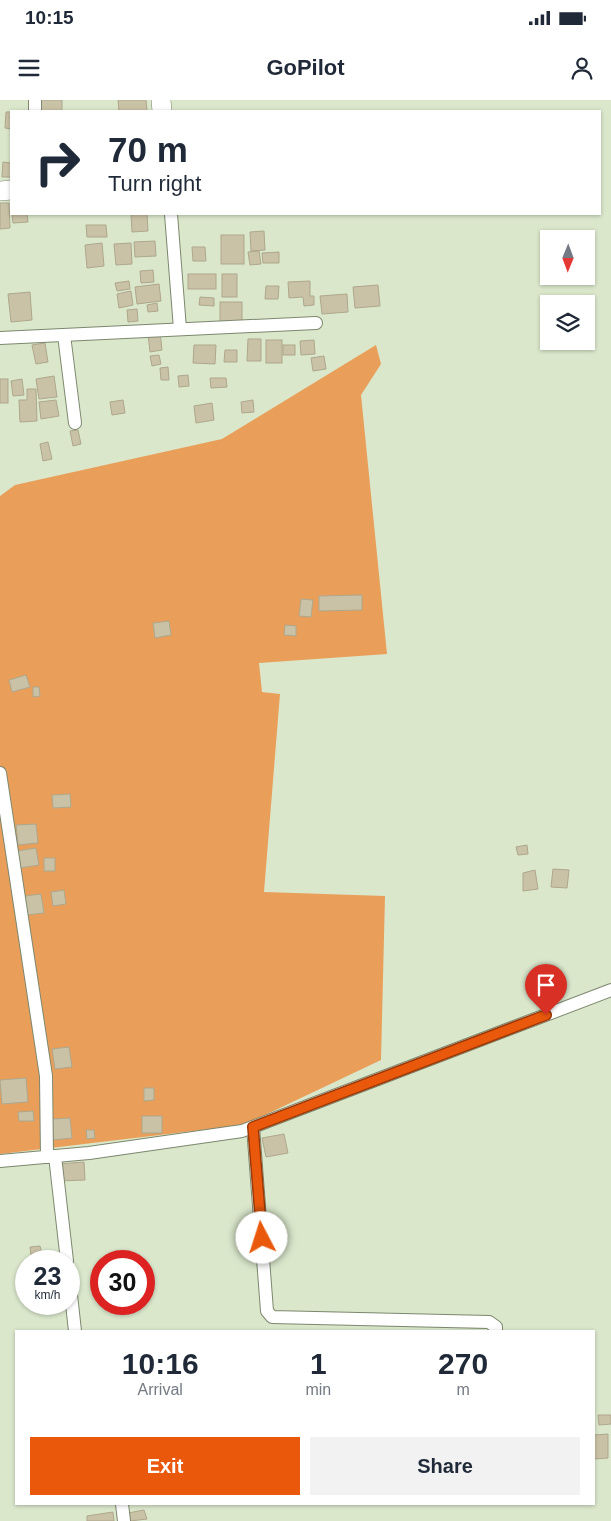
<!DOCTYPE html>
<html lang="en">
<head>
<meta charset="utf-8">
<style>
  body { margin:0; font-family:Helvetica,sans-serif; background:#f2f2f3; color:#1f2937; height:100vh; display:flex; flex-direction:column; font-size:19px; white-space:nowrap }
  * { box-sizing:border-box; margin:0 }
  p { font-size:16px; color:#747a83 }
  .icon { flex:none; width:28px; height:28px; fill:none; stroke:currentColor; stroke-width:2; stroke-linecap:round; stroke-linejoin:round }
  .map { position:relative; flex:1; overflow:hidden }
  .drawer { position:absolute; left:15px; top:1230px; width:580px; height:175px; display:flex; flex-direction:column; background:#fff; border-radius:0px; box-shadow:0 1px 4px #0004 }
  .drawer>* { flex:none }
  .hud { position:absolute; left:10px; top:10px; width:591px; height:105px; border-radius:0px; box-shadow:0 1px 4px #0004; background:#fff; color:#1f2937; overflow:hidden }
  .needle { width:32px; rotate:181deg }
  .controls { position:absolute; left:540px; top:130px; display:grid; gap:10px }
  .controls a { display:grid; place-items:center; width:55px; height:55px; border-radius:0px; background:#fff; box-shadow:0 1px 4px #0004; font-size:25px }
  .speed { position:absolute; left:15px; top:1150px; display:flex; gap:10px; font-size:25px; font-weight:700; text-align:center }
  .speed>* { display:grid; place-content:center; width:65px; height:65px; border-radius:50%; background:#fff; box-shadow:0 1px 4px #0004; line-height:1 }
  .speed small { font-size:12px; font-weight:400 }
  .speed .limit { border:8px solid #d22; background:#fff; color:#111 }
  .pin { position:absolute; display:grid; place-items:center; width:42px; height:42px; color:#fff; margin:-51px -21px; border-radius:50% 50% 50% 0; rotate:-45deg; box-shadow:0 0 5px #0007 }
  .pin .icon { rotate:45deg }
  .me { position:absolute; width:55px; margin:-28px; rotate:355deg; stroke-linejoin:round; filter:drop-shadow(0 0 4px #0008) }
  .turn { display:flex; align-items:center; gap:18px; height:105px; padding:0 15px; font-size:22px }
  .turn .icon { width:65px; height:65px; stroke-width:2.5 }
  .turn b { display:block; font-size:35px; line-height:42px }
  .eta { display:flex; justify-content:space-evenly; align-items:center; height:85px; text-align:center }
  .eta b { font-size:30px; font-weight:600; line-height:35px }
  .primary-button { display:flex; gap:10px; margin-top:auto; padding:10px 15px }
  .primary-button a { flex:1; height:58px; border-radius:0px; background:#ea580c; color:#fff; font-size:20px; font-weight:600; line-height:58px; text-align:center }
  .primary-button a+a { background:#f2f2f3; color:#1f2937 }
  .status { display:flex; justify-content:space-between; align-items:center; height:35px; padding:0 25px; background:#fff; direction:ltr }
  .status svg { height:14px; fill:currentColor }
  header { display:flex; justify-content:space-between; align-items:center; height:65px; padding:0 15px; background:#fff; font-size:22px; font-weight:600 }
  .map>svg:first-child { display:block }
  .green { fill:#e99f5a }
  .building { fill:#cac2a6; stroke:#aea78c }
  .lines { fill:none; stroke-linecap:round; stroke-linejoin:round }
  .street-casing { stroke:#7c876e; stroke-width:14 }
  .secondary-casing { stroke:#7c876e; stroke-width:20 }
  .street { stroke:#fff; stroke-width:12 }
  .secondary { stroke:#fff; stroke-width:19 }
  .route-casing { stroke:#983908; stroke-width:12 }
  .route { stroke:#ea580c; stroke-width:9 }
</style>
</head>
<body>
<div class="status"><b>10:15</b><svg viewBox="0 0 49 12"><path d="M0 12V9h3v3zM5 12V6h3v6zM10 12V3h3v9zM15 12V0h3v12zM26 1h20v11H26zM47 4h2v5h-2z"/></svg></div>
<header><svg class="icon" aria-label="menu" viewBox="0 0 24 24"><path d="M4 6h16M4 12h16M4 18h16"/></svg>GoPilot<svg class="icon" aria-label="person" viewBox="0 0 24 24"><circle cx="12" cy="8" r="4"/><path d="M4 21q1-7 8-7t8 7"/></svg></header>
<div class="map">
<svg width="611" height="1421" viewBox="0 0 611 1421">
  <rect width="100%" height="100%" fill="#dae7cb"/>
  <path class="green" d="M376,245L381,264L361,295L387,554L259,563L262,592L280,594L264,792L385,796L381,960L244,1025L0,1054V396L15,385L222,339Z"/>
  <g class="building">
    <rect x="40" y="0" width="22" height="11"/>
    <path d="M118,0H146L147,11H119Z"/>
    <path d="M6,12H11V29L5,28Z"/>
    <path d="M3,62L11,63V77H2Z"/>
    <path d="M0,103H9L10,128L0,129Z"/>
    <path d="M12,114H27L28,122L13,123Z"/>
    <path d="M131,114H147L148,131L132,132Z"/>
    <path d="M86,125H106L107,137H87Z"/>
    <path d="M264,131L265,150L251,151L250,132Z"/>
    <rect x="221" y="135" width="23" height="29"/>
    <path d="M155,141L156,156L135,157L134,142Z"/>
    <path d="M102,143L104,166L87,168L85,145Z"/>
    <path d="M131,143L132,164L116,165L114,144Z"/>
    <path d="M192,147H205L206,161H193Z"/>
    <path d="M259,151L261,164L250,165L248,152Z"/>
    <path d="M279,152V163H263L262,153Z"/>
    <path d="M153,170L154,182L141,183L140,171Z"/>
    <rect x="188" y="174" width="28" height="15"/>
    <rect x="222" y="174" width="15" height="23"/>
    <path d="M129,181L130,189L117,191L115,183Z"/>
    <path d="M310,181V196H314V205L304,206L303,197L289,198L288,182Z"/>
    <path d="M159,184L161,201L137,204L135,187Z"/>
    <path d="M378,185L380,206L355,208L353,187Z"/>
    <path d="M266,186H279L278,199H265Z"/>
    <path d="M131,191L133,205L119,208L117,194Z"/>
    <path d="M30,192L32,220L11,222L8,194Z"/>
    <path d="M347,194L348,212L322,214L320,196Z"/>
    <path d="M200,197L214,198V206L199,205Z"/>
    <rect x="220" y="202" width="22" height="21"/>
    <path d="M157,203L158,211L148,212L147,205Z"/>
    <path d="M137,209L138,221L128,222L127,210Z"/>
    <path d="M160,232L162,250L150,252L148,234Z"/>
    <path d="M248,239H261V261H247Z"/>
    <rect x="266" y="240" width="16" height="23"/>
    <path d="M314,240L315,254L301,255L300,241Z"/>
    <path d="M45,243L48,262L36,264L32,245Z"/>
    <path d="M194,245H216L215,264L193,263Z"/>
    <rect x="283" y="245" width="12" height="10"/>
    <path d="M225,250H237V262H224Z"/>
    <path d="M159,255L161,264L152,266L150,256Z"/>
    <path d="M324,256L326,269L313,271L311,258Z"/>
    <path d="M168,267L169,280H161L160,268Z"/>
    <path d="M188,275L189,286L179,287L178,276Z"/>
    <path d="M54,276L57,297L39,299L36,279Z"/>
    <path d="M210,278H226L227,287L211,288Z"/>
    <rect x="0" y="279" width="8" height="24"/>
    <path d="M22,279L24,295L13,296L11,281Z"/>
    <path d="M27,289H36L37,321L20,322L19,300H27Z"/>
    <path d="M56,300L59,316L41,319L39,302Z"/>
    <path d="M123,300L125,313L112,315L110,302Z"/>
    <path d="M253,300L254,312L242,313L241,302Z"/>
    <path d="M212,303L214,320L196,323L194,306Z"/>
    <path d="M78,330L81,344L73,346L70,331Z"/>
    <path d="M48,342L52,359L43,361L40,344Z"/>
    <path d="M362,495V510L319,511V496Z"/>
    <path d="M301,499L313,500L311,517L299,516Z"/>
    <path d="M169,521L171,535L155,538L153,523Z"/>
    <path d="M285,525L296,526V536L284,535Z"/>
    <path d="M26,575L30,587L12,592L9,580Z"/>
    <path d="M33,587H39L40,596L33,597Z"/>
    <path d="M70,694L71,707L53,708L52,695Z"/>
    <path d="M36,724L38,743L18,745L16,725Z"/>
    <path d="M527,745L528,754L518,755L516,747Z"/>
    <path d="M36,748L39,765L20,768L17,751Z"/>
    <rect x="44" y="758" width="11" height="13"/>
    <path d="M553,769L569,770L567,788L551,787Z"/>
    <path d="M535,770L538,789L523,791V773Z"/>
    <path d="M64,790L66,804L53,806L51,792Z"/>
    <path d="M41,794L44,813L27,815L25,796Z"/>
    <path d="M69,947L72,967L55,969L52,949Z"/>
    <path d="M26,978L28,1002L2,1004L0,980Z"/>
    <path d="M144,988H154V1000L144,1001Z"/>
    <path d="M33,1011L34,1021H19L18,1012Z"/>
    <rect x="142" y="1016" width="20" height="17"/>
    <path d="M70,1018L72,1038L53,1040L52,1019Z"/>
    <path d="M86,1030H94L95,1038L87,1039Z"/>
    <path d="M284,1034L288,1053L266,1057L262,1038Z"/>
    <path d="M84,1062L85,1080L59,1081L58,1064Z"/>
    <path d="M40,1146L42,1154L31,1156L30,1147Z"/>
    <path d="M598,1315H611V1324L599,1325Z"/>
    <path d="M608,1334V1358L594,1359V1335Z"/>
    <path d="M144,1410L147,1419L130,1421L128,1413Z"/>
    <path d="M113,1412L114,1421H87V1416Z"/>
  </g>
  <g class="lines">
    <defs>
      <g id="street">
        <path d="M35,0V11"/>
        <path d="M171,114L180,229"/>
        <path d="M64,235L75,323"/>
        <path d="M0,238L316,223"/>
        <path d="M0,673L46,976L47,1057"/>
        <path d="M253,1027L267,1211L272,1217L489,1222L496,1227V1231"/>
        <path d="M55,1056L67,1161"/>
        <path d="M0,1061L89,1053L242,1031L611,890"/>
        <path d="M69,1177L75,1231"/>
        <path d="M122,1404L124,1421"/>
      </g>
      <g id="secondary">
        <path d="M161,0L162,11"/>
        <path d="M0,91L11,90"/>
      </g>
    </defs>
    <use href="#street" class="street-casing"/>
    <use href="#secondary" class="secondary-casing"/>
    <use href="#street" class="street"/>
    <use href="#secondary" class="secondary"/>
  </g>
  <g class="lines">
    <defs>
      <path id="route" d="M262,1138L253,1027L546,915"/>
    </defs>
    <use href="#route" class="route-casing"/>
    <use href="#route" class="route"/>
  </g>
</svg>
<div class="controls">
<a><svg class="needle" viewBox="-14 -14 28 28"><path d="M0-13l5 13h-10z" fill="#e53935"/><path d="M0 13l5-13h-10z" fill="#747a83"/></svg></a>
<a><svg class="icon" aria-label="layers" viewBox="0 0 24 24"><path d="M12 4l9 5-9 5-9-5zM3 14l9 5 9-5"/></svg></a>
</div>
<div class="speed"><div>23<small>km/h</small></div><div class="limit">30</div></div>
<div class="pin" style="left:546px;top:915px;background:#d93025"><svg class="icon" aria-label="arrive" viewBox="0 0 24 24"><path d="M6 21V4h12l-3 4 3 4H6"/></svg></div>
<svg class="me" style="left:262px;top:1138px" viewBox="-20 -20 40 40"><circle r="19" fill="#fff"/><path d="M0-13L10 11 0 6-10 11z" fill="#ea580c"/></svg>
<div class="hud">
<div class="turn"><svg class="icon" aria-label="right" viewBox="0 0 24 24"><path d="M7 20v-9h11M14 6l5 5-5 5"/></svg><div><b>70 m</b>Turn right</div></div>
</div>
<section class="drawer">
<div class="eta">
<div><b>10:16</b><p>Arrival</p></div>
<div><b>1</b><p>min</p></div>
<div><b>270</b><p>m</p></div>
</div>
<div class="primary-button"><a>Exit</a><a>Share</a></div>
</section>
</div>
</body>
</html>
